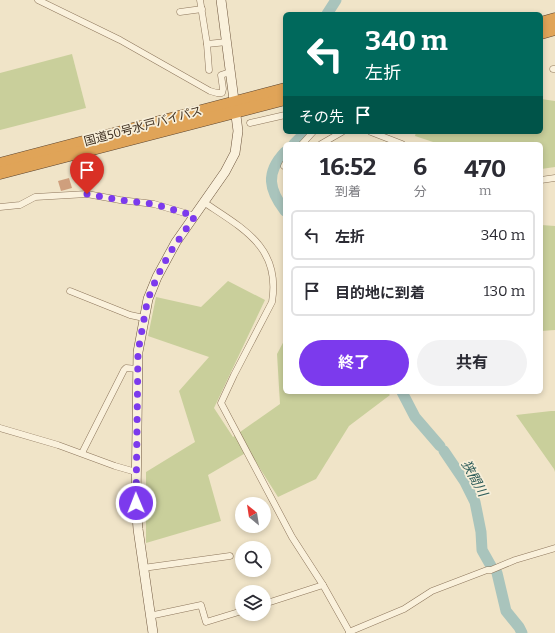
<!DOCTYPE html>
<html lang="ja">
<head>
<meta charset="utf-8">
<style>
  body { margin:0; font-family:Bitter,"Noto Sans JP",serif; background:#f2f2f3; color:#2b2b33; height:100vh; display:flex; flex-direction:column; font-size:15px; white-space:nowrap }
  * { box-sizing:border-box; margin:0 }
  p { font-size:13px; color:#7c7c81 }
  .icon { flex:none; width:22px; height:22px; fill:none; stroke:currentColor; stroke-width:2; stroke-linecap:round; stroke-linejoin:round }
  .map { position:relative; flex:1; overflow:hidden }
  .drawer { position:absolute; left:283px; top:142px; width:260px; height:252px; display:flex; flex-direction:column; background:#fff; border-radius:6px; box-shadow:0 2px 6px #0003 }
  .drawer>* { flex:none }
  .hud { position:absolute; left:283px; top:12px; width:260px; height:122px; border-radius:6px; box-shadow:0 2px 6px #0003; background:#00695c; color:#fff; overflow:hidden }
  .needle { width:26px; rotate:330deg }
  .tools { position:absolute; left:235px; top:497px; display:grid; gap:8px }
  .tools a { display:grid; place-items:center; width:36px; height:36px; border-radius:50%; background:#fff; box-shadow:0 2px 6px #0003; font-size:20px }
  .pin { position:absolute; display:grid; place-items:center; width:34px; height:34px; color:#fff; margin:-41px -17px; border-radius:50% 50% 50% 0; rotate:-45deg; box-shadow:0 0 4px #0007 }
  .pin .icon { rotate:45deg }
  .me { position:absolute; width:44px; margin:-22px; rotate:359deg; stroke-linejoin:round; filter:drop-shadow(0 0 3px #0008) }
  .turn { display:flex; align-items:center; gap:14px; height:84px; padding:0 16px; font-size:18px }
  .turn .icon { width:52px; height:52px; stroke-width:2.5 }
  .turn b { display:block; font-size:28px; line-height:34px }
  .then { display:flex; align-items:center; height:38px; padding:0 16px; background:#0003; gap:8px; font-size:15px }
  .eta { display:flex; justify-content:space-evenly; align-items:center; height:68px; text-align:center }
  .eta b { font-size:24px; font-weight:700; line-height:28px }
  .button { display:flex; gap:8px; margin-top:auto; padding:8px 16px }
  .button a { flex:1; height:46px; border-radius:24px; background:#7c3aed; color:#fff; font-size:16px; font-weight:700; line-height:46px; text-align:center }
  .button a+a { background:#f2f2f3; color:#2b2b33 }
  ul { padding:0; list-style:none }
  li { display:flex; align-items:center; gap:12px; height:50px; margin:0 8px 6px; padding:0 8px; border:2px solid #e1e1e2; border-radius:6px }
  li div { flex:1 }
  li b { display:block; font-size:15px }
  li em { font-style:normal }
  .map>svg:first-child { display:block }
  .green { fill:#c9cf9b }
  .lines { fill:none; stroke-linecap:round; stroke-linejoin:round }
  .river { stroke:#a9c4bc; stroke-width:11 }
  .building { fill:#cf9f7d }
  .street-casing { stroke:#8d765c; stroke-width:7 }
  .secondary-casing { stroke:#6f573f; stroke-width:10 }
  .highway-casing { stroke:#5b4430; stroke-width:13 }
  .street { stroke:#faf1dc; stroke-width:6 }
  .secondary { stroke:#faf1dc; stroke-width:9 }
  .highway { stroke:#e0a458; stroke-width:12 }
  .route { stroke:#7c3aed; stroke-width:7; stroke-dasharray:0 12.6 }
  .labels { text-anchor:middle; stroke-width:3.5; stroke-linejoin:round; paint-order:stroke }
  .street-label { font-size:12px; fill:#3d2e20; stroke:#f7eed8 }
  .water-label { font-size:13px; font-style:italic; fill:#2f5d5a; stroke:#f7eed8 }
</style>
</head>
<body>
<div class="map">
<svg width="555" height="633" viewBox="0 0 555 633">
  <rect width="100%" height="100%" fill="#f0e4c8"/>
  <g class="green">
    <path d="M72,54L86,108L0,130V73Z"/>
    <path d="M541,99L555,101V167L541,169V144H439L415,136L416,132H541Z"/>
    <path d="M541,225L555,226V330L541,331Z"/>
    <path d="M228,281L265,300L214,408L233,437L280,404L277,354L285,339V392H387L390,395L349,426L316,479L278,497L249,451L208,475L221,521L146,543V472L195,442L179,391L209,357L148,336L156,297L201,307Z"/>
    <path d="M551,411H555V472L554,469L516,415Z"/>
  </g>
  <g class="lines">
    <g class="river">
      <path d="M327,14L336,0"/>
      <path d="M294,144L306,132"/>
      <path d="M285,152C265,173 269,190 285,211"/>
      <path d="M402,392L415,417L440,446"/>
      <path d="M444,451L465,482L475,502L481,532L482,550L491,566"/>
      <path d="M497,573L506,611L519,627L522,633"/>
    </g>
  </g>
  <path class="building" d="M69,178L72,188L61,191L58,181Z"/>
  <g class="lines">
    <defs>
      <g id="street">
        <path d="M38,0L120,40L210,91L217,93H222L223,89L221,75L230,72"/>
        <path d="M200,0L207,44"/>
        <path d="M180,12L202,9"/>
        <path d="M553,69H555"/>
        <path d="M209,70L207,44L227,42"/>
        <path d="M250,123L285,115"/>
        <path d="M371,132L402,144"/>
        <path d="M302,144L313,132"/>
        <path d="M321,144L342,132"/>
        <path d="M284,166L285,164"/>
        <path d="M541,180L555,178"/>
        <path d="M205,203C244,229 281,248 272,302L234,375L221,403L292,537L323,585L350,633"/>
        <path d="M0,207L20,205L35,197L87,194L120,200L154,204L195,216"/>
        <path d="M70,291L130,315L144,318"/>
        <path d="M0,428L58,445L115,466L136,472"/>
        <path d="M82,453L124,370L126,368L137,369"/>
        <path d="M143,568L230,556"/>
        <path d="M264,604L323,585"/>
        <path d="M150,613L154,615L201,605L206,622L242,611"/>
        <path d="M349,632L404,609L432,591L487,570H491L515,560L555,548"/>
      </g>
      <path id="secondary" d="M153,633L138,529L136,503L138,352L148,299L157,277L176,242L225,172L235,153L238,131L221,0"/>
      <g id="highway">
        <path d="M541,23L555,19"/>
        <path d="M541,33L555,29"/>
        <path d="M0,164L285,89"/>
        <path d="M0,173L285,99"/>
      </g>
    </defs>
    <use href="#street" class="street-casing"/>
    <use href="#secondary" class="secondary-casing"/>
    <use href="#highway" class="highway-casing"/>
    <use href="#street" class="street"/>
    <use href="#secondary" class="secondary"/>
    <use href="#highway" class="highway"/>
  </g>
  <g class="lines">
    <path class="route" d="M87,194L120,200L154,204L195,216L169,254L157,277L148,299L146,308L138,352L136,503"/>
  </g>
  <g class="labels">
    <g class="street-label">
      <text transform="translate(143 126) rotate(-15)" y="4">国道50号水戸バイパス</text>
    </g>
    <g class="water-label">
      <text transform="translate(475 478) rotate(61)" y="5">狭間川</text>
    </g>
  </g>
</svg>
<div class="tools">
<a><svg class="needle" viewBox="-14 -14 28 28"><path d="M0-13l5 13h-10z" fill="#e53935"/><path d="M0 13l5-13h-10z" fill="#7c7c81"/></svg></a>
<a><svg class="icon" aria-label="search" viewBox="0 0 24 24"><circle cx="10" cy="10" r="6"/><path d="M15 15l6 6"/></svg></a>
<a><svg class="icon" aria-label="layers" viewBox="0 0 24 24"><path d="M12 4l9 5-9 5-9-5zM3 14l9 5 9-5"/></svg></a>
</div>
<div class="pin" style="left:87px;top:194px;background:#d93025"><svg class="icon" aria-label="arrive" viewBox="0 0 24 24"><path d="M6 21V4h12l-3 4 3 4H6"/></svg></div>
<svg class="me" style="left:136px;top:503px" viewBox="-20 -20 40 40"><circle r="17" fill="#7c3aed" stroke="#fff" stroke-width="3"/><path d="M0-11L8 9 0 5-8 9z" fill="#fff"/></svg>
<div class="hud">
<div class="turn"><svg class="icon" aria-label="left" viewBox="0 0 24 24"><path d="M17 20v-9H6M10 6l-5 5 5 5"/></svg><div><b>340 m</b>左折</div></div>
<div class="then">その先<svg class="icon" aria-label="arrive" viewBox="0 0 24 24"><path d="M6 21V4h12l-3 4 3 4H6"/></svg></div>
</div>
<section class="drawer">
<div class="eta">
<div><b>16:52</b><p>到着</p></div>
<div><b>6</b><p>分</p></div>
<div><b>470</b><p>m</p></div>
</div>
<ul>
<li><svg class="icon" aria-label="left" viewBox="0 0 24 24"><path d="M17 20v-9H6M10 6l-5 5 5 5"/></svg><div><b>左折</b></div><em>340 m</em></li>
<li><svg class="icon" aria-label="arrive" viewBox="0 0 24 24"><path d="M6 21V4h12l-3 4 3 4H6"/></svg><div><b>目的地に到着</b></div><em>130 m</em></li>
</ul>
<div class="button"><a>終了</a><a>共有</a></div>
</section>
</div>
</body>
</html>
